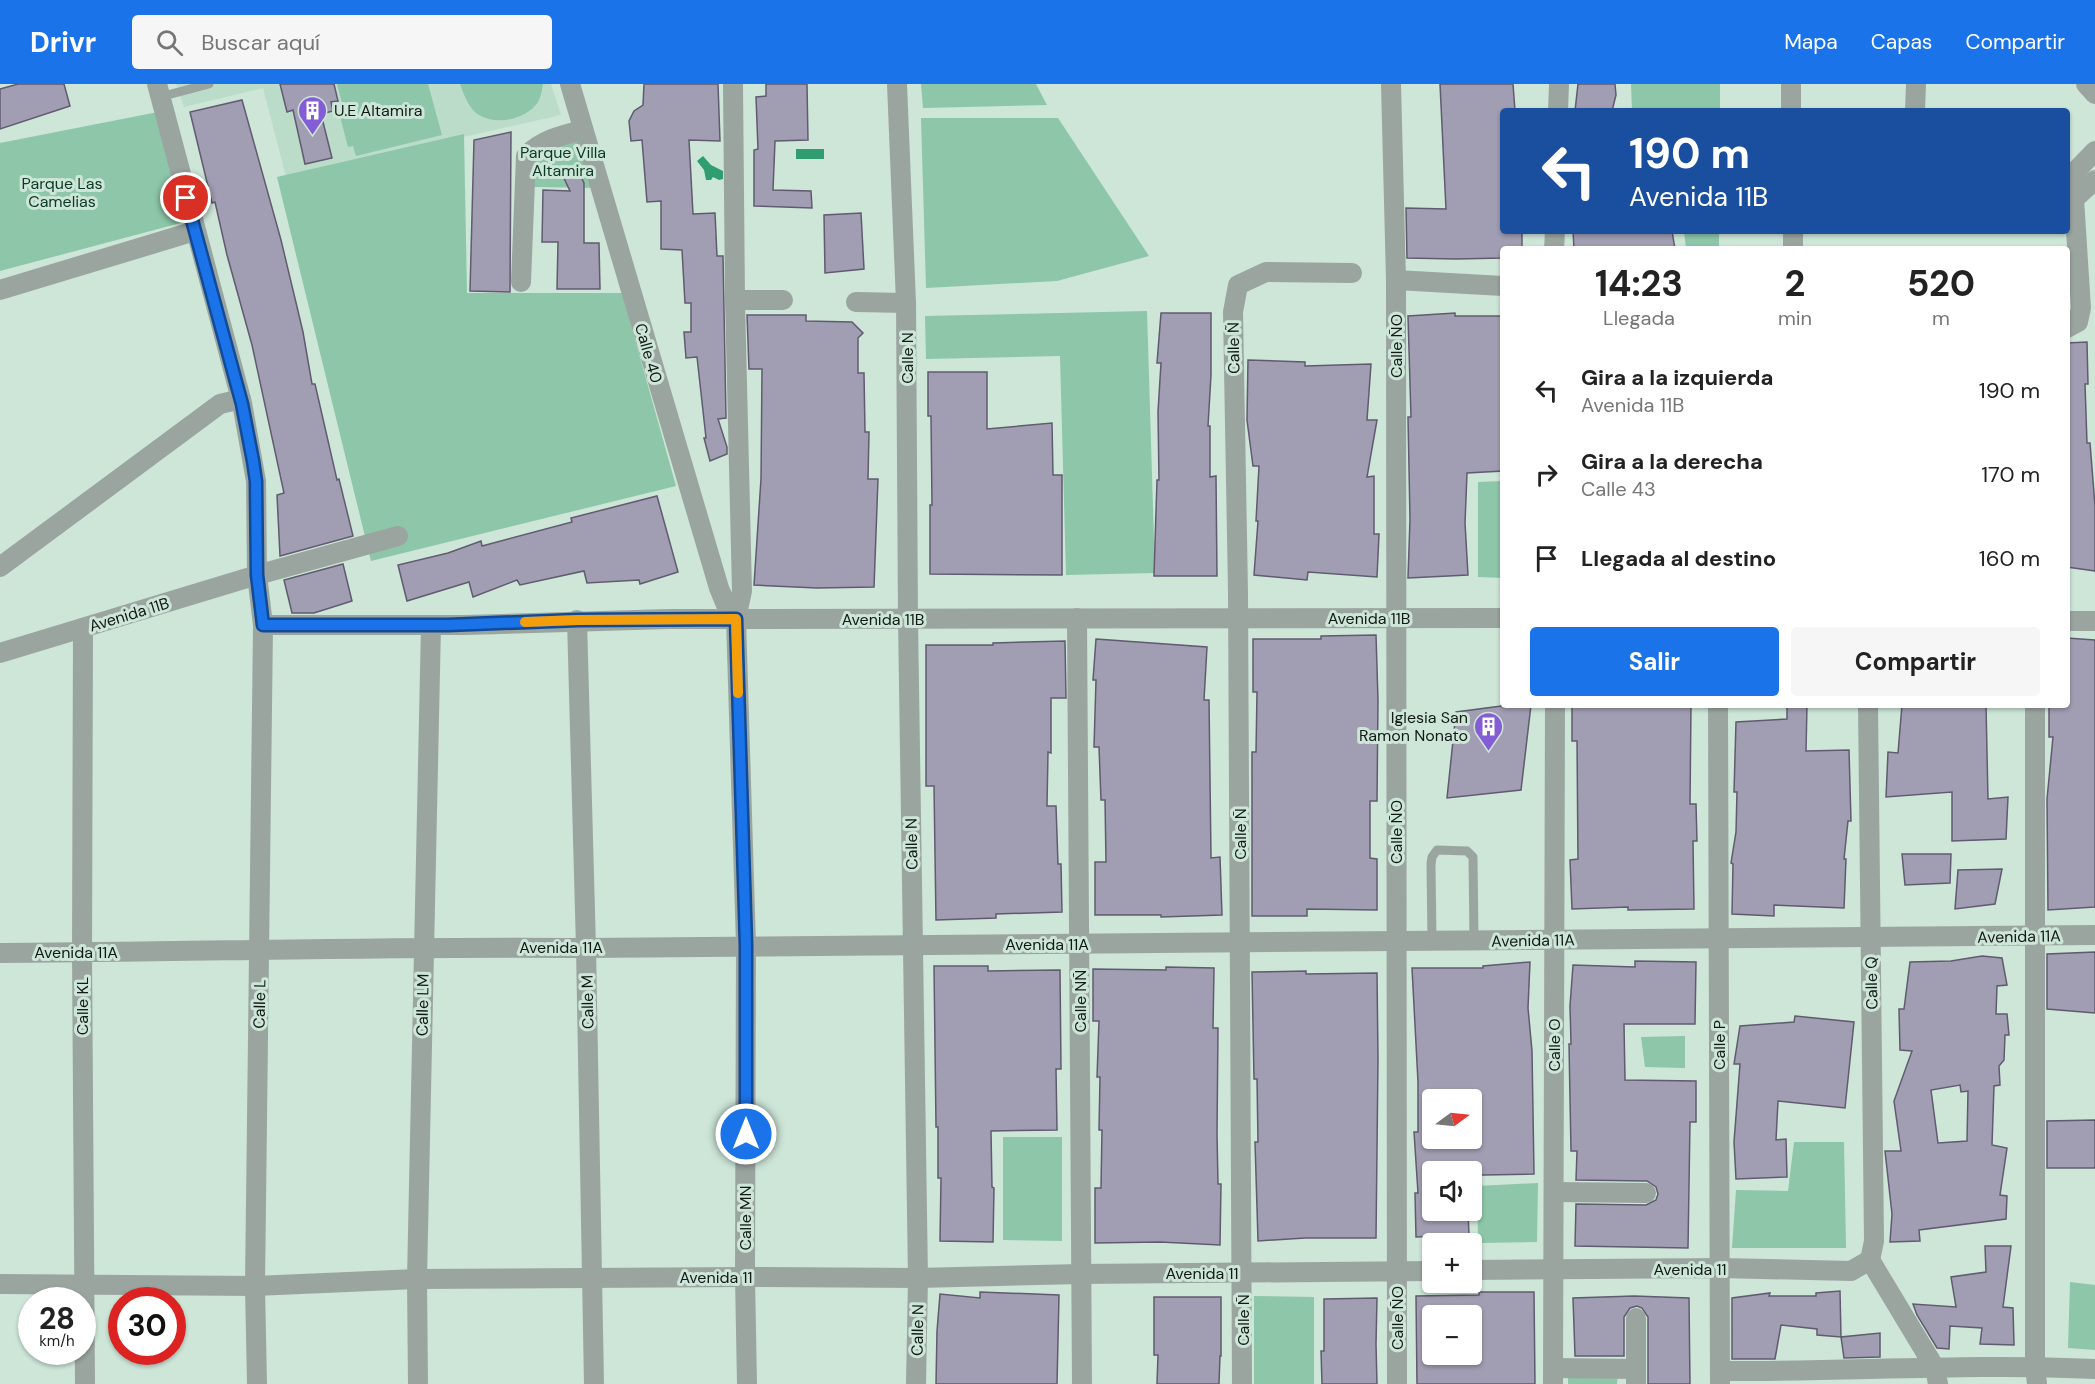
<!DOCTYPE html>
<html lang="es">
<head>
<meta charset="utf-8">
<style>
  body { margin:0; font-family:"DM Sans",sans-serif; background:#f6f6f6; color:#222; height:100vh; display:flex; flex-direction:column; font-size:22px; white-space:nowrap }
  * { box-sizing:border-box; margin:0 }
  p { font-size:20px; color:#767676 }
  .icon { flex:none; width:33px; height:33px; fill:none; stroke:currentColor; stroke-width:2; stroke-linecap:round; stroke-linejoin:round }
  .map { position:relative; flex:1; overflow:hidden }
  .sheet { position:absolute; left:1500px; top:162px; width:570px; height:462px; display:flex; flex-direction:column; background:#fff; border-radius:6px; box-shadow:0 2px 4px #0004 }
  .sheet>* { flex:none }
  .top-card { position:absolute; left:1500px; top:24px; width:570px; height:126px; border-radius:6px; box-shadow:0 2px 4px #0004; background:#1a4fa0; color:#fff; overflow:hidden }
  .needle { width:39px; rotate:75deg }
  .buttons { position:absolute; left:1422px; top:1005px; display:grid; gap:12px }
  .buttons a { display:grid; place-items:center; width:60px; height:60px; border-radius:6px; background:#fff; box-shadow:0 2px 4px #0004; font-size:30px }
  .speed { position:absolute; left:18px; top:1203px; display:flex; gap:12px; font-size:30px; font-weight:700; text-align:center }
  .speed>* { display:grid; place-content:center; width:78px; height:78px; border-radius:50%; background:#fff; box-shadow:0 2px 4px #0004; line-height:1 }
  .speed small { font-size:15px; font-weight:400 }
  .speed .limit { border:9px solid #d22; background:#fff; color:#111 }
  .pin { position:absolute; display:grid; place-items:center; width:51px; height:51px; color:#fff; margin:-26px; border:3px solid #fff; border-radius:50%; box-shadow:0 2px 6px #0007 }
  .me { position:absolute; width:66px; margin:-33px; rotate:0deg; stroke-linejoin:round; filter:drop-shadow(0 0 4px #0008) }
  .turn { display:flex; align-items:center; gap:21px; height:126px; padding:0 30px; font-size:27px }
  .turn .icon { width:78px; height:78px; stroke-width:2.5 }
  .turn b { display:block; font-size:42px; line-height:51px }
  .eta { display:flex; justify-content:space-evenly; align-items:center; height:102px; text-align:center }
  .eta b { font-size:36px; font-weight:700; line-height:42px }
  .primary-button { display:flex; gap:12px; margin-top:auto; padding:12px 30px }
  .primary-button a { flex:1; height:69px; border-radius:6px; background:#1a73e8; color:#fff; font-size:24px; font-weight:700; line-height:69px; text-align:center }
  .primary-button a+a { background:#f6f6f6; color:#222 }
  ul { padding:0; list-style:none }
  li { display:flex; align-items:center; gap:18px; height:84px; padding:0 30px }
  li div { flex:1 }
  li b { display:block; font-size:22px }
  li em { font-style:normal }
  header { display:flex; align-items:center; gap:36px; box-sizing:border-box; height:84px; padding:0 30px; background:#1a73e8; color:#fff }
  header strong { font-size:28px }
  nav { display:flex; gap:33px; margin-inline-start:auto; font-size:21px }
  .search { width:420px; height:54px; background:#f6f6f6; display:flex; align-items:center; gap:15px; box-sizing:border-box; padding:0 21px; border-radius:6px; color:#767676; font-size:22px }
  .map>svg:first-child { display:block }
  .built { fill:#bcdcca }
  .green { fill:#8dc6a8 }
  .water { fill:#2f9d70 }
  .building { fill:#a19db2; stroke:#605b6f; stroke-width:1.5; fill-rule:evenodd }
  .lines { fill:none; stroke-linecap:round; stroke-linejoin:round }
  .service { stroke:#9ba5a0; stroke-width:9 }
  .minor { stroke:#9ba5a0; stroke-width:20 }
  .route-casing { stroke:#114b97; stroke-width:15 }
  .route { stroke:#1a73e8; stroke-width:10 }
  .slow { stroke:#f59e0b; stroke-width:10 }
  .labels { text-anchor:middle; stroke-width:6; stroke-linejoin:round; paint-order:stroke }
  .poi-label { font-size:16px; fill:#111a15; stroke:#cde6d8; text-anchor:start }
  .park-label { font-size:16px; fill:#0b3926; stroke:#cde6d8 }
  .street-label { font-size:16px; fill:#111a15; stroke:#cde6d8 }
</style>
</head>
<body>
<header>
<strong>Drivr</strong>
<div class="search"><svg class="icon" aria-label="search" viewBox="0 0 24 24"><circle cx="10" cy="10" r="6"/><path d="M15 15l6 6"/></svg>Buscar aquí</div>
<nav><a>Mapa</a><a>Capas</a><a>Compartir</a></nav>
</header>
<div class="map">
<svg width="2095" height="1300" viewBox="0 0 2095 1300">
  <rect width="100%" height="100%" fill="#cde6d8"/>
  <path class="built" d="M176,0H551L561,31L286,93L263,4L184,23Z"/>
  <g class="green">
    <path d="M337,0H428L442,51L356,72L353,62L348,63L337,21L342,19Z"/>
    <path d="M460,0H543C542,6 541,13 538,18C527,35 497,42 479,31C469,25 464,11 460,0Z"/>
    <path d="M921,0H1036L1047,21L923,24Z"/>
    <path d="M1631,0H1720V27H1632Z"/>
    <path d="M163,27L192,136L0,187V59Z"/>
    <path d="M921,34H1058L1149,172L1057,197L926,204Z"/>
    <path d="M580,44L598,104L534,103V59Z"/>
    <path d="M464,50L467,209H622L676,402L371,477L277,93Z"/>
    <path d="M1684,147H1719V165H1686Z"/>
    <path d="M1147,227L1155,489L1066,491L1060,272L926,275L925,232Z"/>
    <path d="M1503,397V494L1478,493V398Z"/>
    <path d="M1685,952V984L1645,983L1641,953Z"/>
    <path d="M1003,1053H1062V1157L1003,1156Z"/>
    <path d="M1794,1058H1844L1846,1164H1732L1736,1106L1788,1107Z"/>
    <path d="M1538,1099L1537,1158L1478,1159L1477,1102Z"/>
    <path d="M2070,1198L2095,1201V1266L2068,1264Z"/>
    <path d="M1254,1212L1314,1213V1300H1254Z"/>
    <path d="M1568,1288L1618,1289L1617,1300H1568Z"/>
  </g>
  <g class="water">
    <rect x="796" y="65" width="28" height="10"/>
    <path d="M703,72L711,81L723,87V95L719,96L713,93L711,96H706L704,86L697,77Z"/>
  </g>
  <g class="building">
    <path d="M18,0H64L70,22L0,45V5Z"/>
    <path d="M280,0H334L338,17L331,18L333,27L321,30L332,74L305,80L293,26L287,28Z"/>
    <path d="M644,0H718L720,57L689,56L693,130L715,129L717,172H723L726,334L718,335L727,363V370L710,377L704,354H706L697,273L686,274L684,248H691V219H685L682,166L661,165V117L647,118L642,56L631,57L629,37L634,27L643,21Z"/>
    <path d="M766,0H807L808,56L775,57L773,106L811,107L812,124L754,122V66L758,65L756,13L766,12Z"/>
    <path d="M1440,0H1513L1515,27H1503V147H1522V165H1503V174L1456,175L1407,174L1406,124L1446,125Z"/>
    <path d="M1578,0H1615L1616,11L1612,27H1575Z"/>
    <path d="M242,16L281,156L303,248L312,300H315L337,396L339,395L353,452L280,472L277,411L284,409L252,261L227,171L215,118L212,119L190,28Z"/>
    <path d="M511,48L510,208L470,207L474,56Z"/>
    <path d="M576,82L584,99V159H599L600,205H557L558,158H542L543,106L570,107L560,86Z"/>
    <path d="M861,129L864,185L825,189L824,131Z"/>
    <path d="M1573,147H1672L1675,165H1574Z"/>
    <path d="M1161,229H1211V291L1208,342H1210V393L1216,392L1217,492H1154L1157,396H1159L1158,328L1161,279H1157Z"/>
    <path d="M1455,229V232H1503V387L1467,389L1465,439L1468,491L1408,494L1410,435L1408,333H1411L1408,232Z"/>
    <path d="M747,231H806V237L852,238L863,249L858,254V289H864L865,348H869L868,395H878L874,503L817,504L754,501L761,395L762,285H749Z"/>
    <path d="M2087,258L2088,300H2085L2087,359H2090L2095,422V487L2067,483V259Z"/>
    <path d="M1248,276L1305,278V282L1371,280L1367,336H1377L1367,393L1374,392V450H1379L1377,493L1308,488L1307,496L1254,491L1258,437H1256L1259,382H1253L1247,336Z"/>
    <path d="M928,288H987V345L1052,339L1053,391H1062V491L930,490V421H932L931,332H928Z"/>
    <path d="M657,412L678,488L640,500L639,496L587,499L584,487L520,501L517,496L473,513L469,498L407,517L398,481L448,469L481,457L482,462L572,438L571,434Z"/>
    <path d="M343,480L352,517L314,529H292L284,496Z"/>
    <path d="M1376,551L1378,616L1377,717H1370V774L1377,775V826L1307,825V832H1252V668H1256L1257,608H1253V555H1321V552Z"/>
    <path d="M2067,554L2095,556V823L2048,826L2047,715L2053,653H2049V621H2067Z"/>
    <path d="M1096,555L1207,563L1204,616H1209L1211,774L1220,773L1222,831L1161,833V831H1095V778H1106L1105,716H1101L1099,663H1094L1096,596H1093Z"/>
    <path d="M1065,557L1066,614H1051V669L1048,668L1047,722H1056L1058,780H1061L1062,828L996,830V834L936,836L934,702H926V561H993V559Z"/>
    <path d="M1509,621H1531L1521,706L1447,714L1456,628Z"/>
    <path d="M1572,621H1691L1690,720H1696L1697,757H1693L1694,825L1628,826V823L1572,825L1570,776L1578,775L1577,657H1572Z"/>
    <path d="M1787,621H1807L1806,667L1849,666L1851,737H1848L1844,775H1846L1844,824L1774,821V832L1732,830L1733,780L1731,779L1736,748L1737,708H1734L1736,638L1787,635Z"/>
    <path d="M1902,621H1986L1988,715L2008,713L2006,755L1952,757V708L1886,713L1888,668L1898,669Z"/>
    <path d="M1902,770H1951L1950,799L1905,801Z"/>
    <path d="M2002,785L1995,820L1955,825L1958,786Z"/>
    <path d="M2095,868V929L2047,925V870Z"/>
    <path d="M1982,872L2002,874L2007,901L1997,902L1996,930H2007L2009,951H2005L2004,976L1999,982L2000,1001L1994,1002L1992,1061L2007,1064L2000,1111L2007,1112L2006,1135L1919,1146L1920,1157L1890,1158L1892,1130L1885,1067H1901L1894,1017L1912,967L1900,966L1899,925H1904L1910,878L1951,877ZM1960,1001L1961,1008L1968,1007L1967,1057L1938,1059L1931,1006Z"/>
    <path d="M1635,877L1696,878L1695,940H1624L1625,996L1696,997V1038H1690L1688,1164L1575,1162L1576,1120L1646,1121L1656,1116L1658,1110L1656,1103L1647,1097L1576,1096L1577,1067H1571L1569,960H1571L1570,922L1573,881L1635,883Z"/>
    <path d="M1530,878L1528,924L1532,967L1534,1090L1483,1091H1472V1088H1432V1126H1468L1469,1151L1416,1153L1415,1109H1418L1414,1048H1418V998L1412,884H1483V882ZM1432,1016H1472V1054H1432Z"/>
    <path d="M934,882H988V887L1060,886L1061,985H1056L1057,1046L991,1047L992,1103L994,1104L993,1158L940,1157L941,1094H938V1043H936Z"/>
    <path d="M1166,883L1214,884L1213,944H1218L1217,1050L1218,1100H1221L1220,1161L1160,1158L1095,1159V1104H1101L1102,1046H1099L1100,993H1097L1099,937H1093V885L1166,886Z"/>
    <path d="M1306,887V890L1377,889L1378,975L1376,1154H1305L1258,1157L1255,1058H1258L1257,995H1254L1252,888Z"/>
    <path d="M1795,932L1854,938L1845,1024L1778,1017L1776,1056L1786,1055L1787,1093L1736,1095L1734,1058L1740,980H1734L1740,942L1794,938Z"/>
    <path d="M2095,1036V1084H2047V1037Z"/>
    <path d="M1985,1162H2011L2003,1223L2013,1224L2014,1261L1980,1260L1982,1244L1950,1242L1949,1265L1937,1264L1917,1231L1913,1220L1956,1223L1951,1193L1986,1188Z"/>
    <path d="M1840,1207L1841,1253L1817,1251V1245L1781,1241L1775,1275H1732V1214L1770,1209L1769,1212H1816V1209Z"/>
    <path d="M980,1208L1059,1211L1057,1300H936L937,1247L940,1210L980,1214Z"/>
    <path d="M1479,1208H1534L1535,1300H1417L1416,1212L1479,1211ZM1432,1232H1479L1478,1270H1432Z"/>
    <path d="M1634,1212L1689,1214L1690,1300H1648V1233L1642,1224L1637,1222L1630,1224L1624,1233V1272H1575L1573,1214Z"/>
    <path d="M1154,1213H1221V1272H1220L1219,1300H1157L1158,1271H1154Z"/>
    <path d="M1377,1214L1376,1260L1377,1300H1322L1321,1267H1324V1215Z"/>
    <path d="M1880,1249V1273L1844,1274L1841,1253Z"/>
  </g>
  <g class="lines">
    <g class="service">
      <path d="M160,13L209,0"/>
      <path d="M1432,857L1431,780L1432,773L1437,766L1467,767L1473,773L1474,856"/>
    </g>
    <g class="minor">
      <path d="M157,0L242,319L256,397L257,491L263,541L255,1202L257,1300"/>
      <path d="M570,0L719,504L726,521L736,535"/>
      <path d="M733,0L735,216L742,507L736,535L746,861L745,1193L747,1300"/>
      <path d="M897,0L906,219L908,535L918,1194L916,1300"/>
      <path d="M1391,0L1396,196L1397,1300"/>
      <path d="M1791,0V27"/>
      <path d="M2086,0L2095,10"/>
      <path d="M1558,27L1559,0"/>
      <path d="M1915,27L1916,0"/>
      <path d="M2067,96L2095,67"/>
      <path d="M2067,110L2074,115L2081,224L2078,238L2067,244"/>
      <path d="M2074,115L2095,96"/>
      <path d="M1554,165L1555,147"/>
      <path d="M1793,165V147"/>
      <path d="M1396,196L1503,202"/>
      <path d="M521,198L526,72C541,56 562,51 583,46"/>
      <path d="M0,206L195,147"/>
      <path d="M735,216H783"/>
      <path d="M856,218L906,219"/>
      <path d="M0,483L220,320L241,315"/>
      <path d="M1077,534L1082,1300"/>
      <path d="M577,536L586,864L594,1300"/>
      <path d="M2067,537H2095"/>
      <path d="M263,541H465L669,535L1503,534"/>
      <path d="M83,544L82,868L85,1300"/>
      <path d="M0,569L257,491L398,452"/>
      <path d="M1718,621L1720,1300"/>
      <path d="M1868,621L1874,1157L1870,1176"/>
      <path d="M2035,621V1282L2037,1300"/>
      <path d="M0,869C196,868 391,862 586,864L2095,851"/>
      <path d="M1554,1108L1646,1109"/>
      <path d="M1870,1176L1935,1284L1938,1300"/>
      <path d="M1472,1186L1720,1184L1851,1187L1870,1176"/>
      <path d="M0,1200L255,1202L417,1195L745,1193L918,1194L1081,1190L1432,1187"/>
      <path d="M1553,1284L1636,1285"/>
      <path d="M1720,1287C1845,1288 1970,1279 2095,1285"/>
      <path d="M418,1300L417,1195L431,541"/>
      <path d="M1242,1300L1238,508L1233,228L1238,201L1266,188L1352,189"/>
      <path d="M1553,1300L1555,621"/>
      <path d="M1636,1300V1234"/>
    </g>
  </g>
  <g class="lines">
    <defs>
      <path id="route" d="M186,114L242,320L253,377L256,397L257,491L263,541H448L578,536L736,535L746,861V1050"/>
    </defs>
    <use href="#route" class="route-casing"/>
    <use href="#route" class="route"/>
    <path class="slow" d="M525,538L578,536L736,535L738,609"/>
  </g>
  <defs>
    <symbol id="building-pin" viewBox="-11 -11 22 30"><path d="M0 17L-7.5 6A9.5 9.5 0 1 1 7.5 6Z" fill="#835cd6" stroke="#cde6d8"/><path d="M-4-6H4V6H1V3H-1V6H-4ZM-2.5-4.3h1.7v1.8h-1.7ZM.8-4.3h1.7v1.8H.8ZM-2.5-1h1.7V.8h-1.7ZM.8-1h1.7V.8H.8Z" fill="#fff"/></symbol>
  </defs>
  <g fill-rule="evenodd">
    <use href="#building-pin" x="296" y="10" width="33" height="45"/>
    <use href="#building-pin" x="1472" y="626" width="33" height="45"/>
  </g>
  <g class="labels">
    <g class="poi-label">
      <text x="334" y="32">U.E Altamira</text>
      <text x="1468" y="639" text-anchor="end">Iglesia San<tspan x="1468" dy="18">Ramon Nonato</tspan></text>
    </g>
    <g class="park-label">
      <text x="563" y="74">Parque Villa<tspan x="563" dy="18">Altamira</tspan></text>
      <text x="62" y="105">Parque Las<tspan x="62" dy="18">Camelias</tspan></text>
    </g>
    <g class="street-label">
      <text transform="translate(1396 262) rotate(-90)" y="6">Calle ÑO</text>
      <text transform="translate(1233 264) rotate(-91)" y="6">Calle Ñ</text>
      <text transform="translate(649 269) rotate(74)" y="6">Calle 40</text>
      <text transform="translate(907 274) rotate(-90)" y="6">Calle N</text>
      <text transform="translate(129 530) rotate(-17)" y="6">Avenida 11B</text>
      <text x="1369" y="540">Avenida 11B</text>
      <text x="883" y="541">Avenida 11B</text>
      <text transform="translate(1396 748) rotate(-90)" y="6">Calle ÑO</text>
      <text transform="translate(1240 750) rotate(-90)" y="6">Calle Ñ</text>
      <text transform="translate(911 760) rotate(-91)" y="6">Calle N</text>
      <text transform="translate(2019 852) rotate(-1)" y="6">Avenida 11A</text>
      <text transform="translate(1533 856) rotate(-1)" y="6">Avenida 11A</text>
      <text x="1047" y="866">Avenida 11A</text>
      <text x="561" y="869">Avenida 11A</text>
      <text x="76" y="874">Avenida 11A</text>
      <text transform="translate(1871 899) rotate(-91)" y="6">Calle Q</text>
      <text transform="translate(1080 917) rotate(-90)" y="6">Calle NÑ</text>
      <text transform="translate(587 918) rotate(-91)" y="6">Calle M</text>
      <text transform="translate(259 920) rotate(-89)" y="6">Calle L</text>
      <text transform="translate(422 921) rotate(-89)" y="6">Calle LM</text>
      <text transform="translate(82 922) rotate(-90)" y="6">Calle KL</text>
      <text transform="translate(1554 961) rotate(-90)" y="6">Calle O</text>
      <text transform="translate(1719 961) rotate(-90)" y="6">Calle P</text>
      <text transform="translate(745 1134) rotate(-90)" y="6">Calle MN</text>
      <text x="1690" y="1191">Avenida 11</text>
      <text x="1202" y="1195">Avenida 11</text>
      <text x="716" y="1199">Avenida 11</text>
      <text transform="translate(1397 1234) rotate(-90)" y="6">Calle ÑO</text>
      <text transform="translate(1243 1236) rotate(-90)" y="6">Calle Ñ</text>
      <text transform="translate(917 1246) rotate(-89)" y="6">Calle N</text>
    </g>
  </g>
</svg>
<div class="buttons">
<a><svg class="needle" viewBox="-14 -14 28 28"><path d="M0-13l5 13h-10z" fill="#e53935"/><path d="M0 13l5-13h-10z" fill="#767676"/></svg></a>
<a><svg class="icon" aria-label="sound" viewBox="0 0 24 24"><path d="M4 9h4l5-4v14l-5-4H4zM17 9q2 3 0 6"/></svg></a>
<a>+</a>
<a>−</a>
</div>
<div class="speed"><div>28<small>km/h</small></div><div class="limit">30</div></div>
<div class="pin" style="left:186px;top:114px;background:#d93025"><svg class="icon" aria-label="arrive" viewBox="0 0 24 24"><path d="M6 21V4h12l-3 4 3 4H6"/></svg></div>
<svg class="me" style="left:746px;top:1050px" viewBox="-20 -20 40 40"><circle r="17" fill="#1a73e8" stroke="#fff" stroke-width="3"/><path d="M0-11L8 9 0 5-8 9z" fill="#fff"/></svg>
<div class="top-card">
<div class="turn"><svg class="icon" aria-label="left" viewBox="0 0 24 24"><path d="M17 20v-9H6M10 6l-5 5 5 5"/></svg><div><b>190 m</b>Avenida 11B</div></div>
</div>
<section class="sheet">
<div class="eta">
<div><b>14:23</b><p>Llegada</p></div>
<div><b>2</b><p>min</p></div>
<div><b>520</b><p>m</p></div>
</div>
<ul>
<li><svg class="icon" aria-label="left" viewBox="0 0 24 24"><path d="M17 20v-9H6M10 6l-5 5 5 5"/></svg><div><b>Gira a la izquierda</b><p>Avenida 11B</p></div><em>190 m</em></li>
<li><svg class="icon" aria-label="right" viewBox="0 0 24 24"><path d="M7 20v-9h11M14 6l5 5-5 5"/></svg><div><b>Gira a la derecha</b><p>Calle 43</p></div><em>170 m</em></li>
<li><svg class="icon" aria-label="arrive" viewBox="0 0 24 24"><path d="M6 21V4h12l-3 4 3 4H6"/></svg><div><b>Llegada al destino</b></div><em>160 m</em></li>
</ul>
<div class="primary-button"><a>Salir</a><a>Compartir</a></div>
</section>
</div>
</body>
</html>
